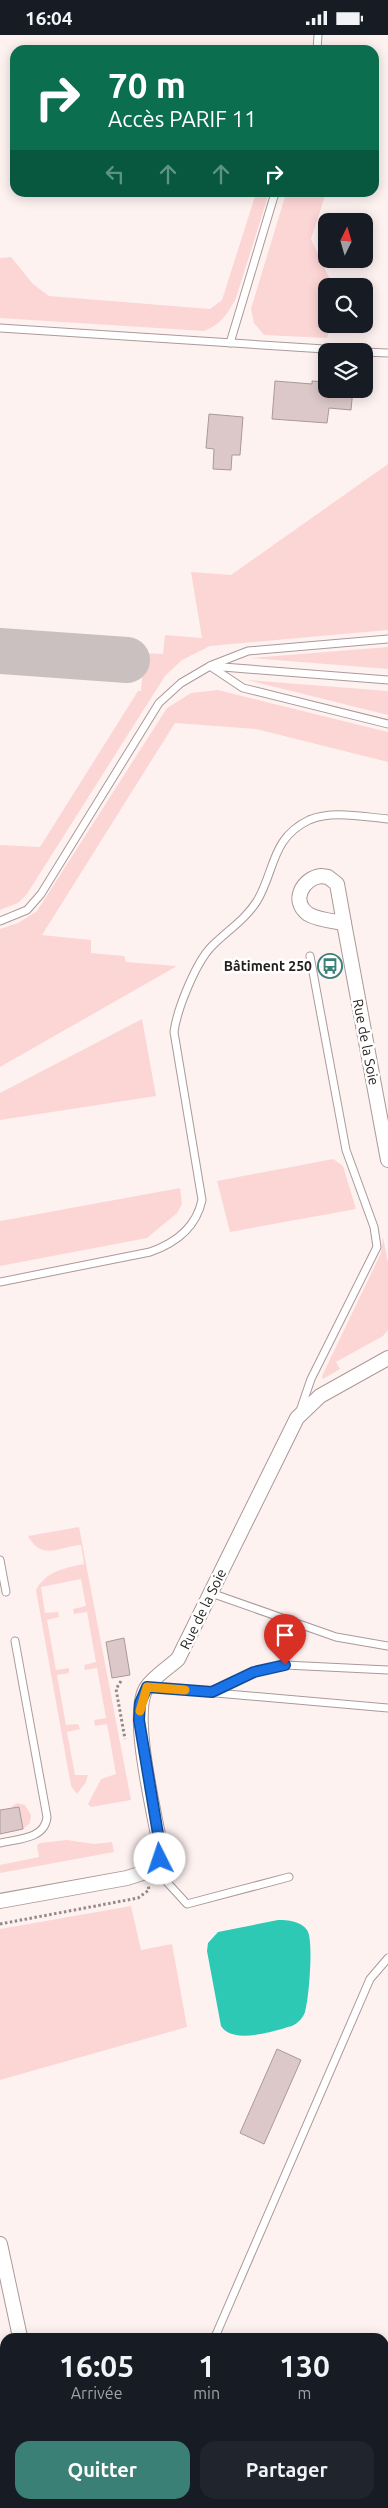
<!DOCTYPE html>
<html lang="fr">
<head>
<meta charset="utf-8">
<style>
  body { margin:0; font-family:Ubuntu,sans-serif; background:#20242c; color:#f1f3f6; height:100vh; display:flex; flex-direction:column; font-size:19px; white-space:nowrap }
  * { box-sizing:border-box; margin:0 }
  p { font-size:16px; color:#9ea1a6 }
  .icon { flex:none; width:28px; height:28px; fill:none; stroke:currentColor; stroke-width:2; stroke-linecap:round; stroke-linejoin:round }
  .map { position:relative; flex:1; overflow:hidden }
  .panel { position:absolute; left:0px; top:2298px; width:389px; height:176px; display:flex; flex-direction:column; background:#171b24; border-radius:15px 15px 0 0; box-shadow:0 2px 12px #0003 }
  .panel>* { flex:none }
  .top-card { position:absolute; left:10px; top:10px; width:369px; height:152px; border-radius:15px; box-shadow:0 2px 12px #0003; background:#0b6e4f; color:#fff; overflow:hidden }
  .needle { width:32px; rotate:5deg }
  .controls { position:absolute; left:318px; top:178px; display:grid; gap:10px }
  .controls a { display:grid; place-items:center; width:55px; height:55px; border-radius:10px; background:#171b24; box-shadow:0 2px 12px #0003; font-size:25px }
  .pin { position:absolute; display:grid; place-items:center; width:42px; height:42px; color:#fff; margin:-51px -21px; border-radius:50% 50% 50% 0; rotate:-45deg; box-shadow:0 0 5px #0007 }
  .pin .icon { rotate:45deg }
  .me { position:absolute; width:55px; margin:-28px; rotate:356deg; stroke-linejoin:round; filter:drop-shadow(0 0 4px #0008) }
  .turn { display:flex; align-items:center; gap:18px; height:105px; padding:0 15px; font-size:22px }
  .turn .icon { width:65px; height:65px; stroke-width:2.5 }
  .turn b { display:block; font-size:35px; line-height:42px }
  .lanes { display:flex; align-items:center; height:48px; padding:0 15px; background:#0003; justify-content:center; gap:25px; direction:ltr }
  .lanes .off { opacity:.35 }
  .eta { display:flex; justify-content:space-evenly; align-items:center; height:85px; text-align:center }
  .eta b { font-size:30px; font-weight:700; line-height:35px }
  .primary-button { display:flex; gap:10px; margin-top:auto; padding:10px 15px }
  .primary-button a { flex:1; height:58px; border-radius:15px; background:#3b8076; color:#fff; font-size:20px; font-weight:700; line-height:58px; text-align:center }
  .primary-button a+a { background:#20242c; color:#f1f3f6 }
  .status { display:flex; justify-content:space-between; align-items:center; height:35px; padding:0 25px; background:#171b24; direction:ltr }
  .status svg { height:14px; fill:currentColor }
  .map>svg:first-child { display:block }
  .green { fill:#fcd6d5 }
  .water { fill:#2dc9b5 }
  .lines { fill:none; stroke-linecap:round; stroke-linejoin:round }
  .taxiway { stroke:#cbc0c0; stroke-width:46 }
  .building { fill:#dcc8c8; stroke:#ab9999 }
  .service-casing { stroke:#ab9998; stroke-width:9 }
  .minor-casing { stroke:#ab9998; stroke-width:16 }
  .path { stroke:#948a8a; stroke-width:3; stroke-dasharray:2.5 2.5; stroke-linecap:butt }
  .service { stroke:#fff; stroke-width:7 }
  .minor { stroke:#fff; stroke-width:14 }
  .route-casing { stroke:#114b97; stroke-width:12 }
  .route { stroke:#1a73e8; stroke-width:9 }
  .slow { stroke:#f59e0b; stroke-width:9 }
  .labels { text-anchor:middle; stroke-width:5; stroke-linejoin:round; paint-order:stroke }
  .poi-label { font-size:14px; font-weight:bold; fill:#241d1d; stroke:#fff; text-anchor:end }
  .street-label { font-size:14px; fill:#241d1d; stroke:#fff }
</style>
</head>
<body>
<div class="status"><b>16:04</b><svg viewBox="0 0 49 12"><path d="M0 12V9h3v3zM5 12V6h3v6zM10 12V3h3v9zM15 12V0h3v12zM26 1h20v11H26zM47 4h2v5h-2z"/></svg></div>
<div class="map">
<svg width="388" height="2473" viewBox="0 0 388 2473">
  <rect width="100%" height="100%" fill="#fef2f1"/>
  <g class="green">
    <path d="M256,158H269L236,263C228,279 220,290 204,296L0,283V223L11,222L33,249L49,261L210,274L222,265Z"/>
    <path d="M286,158H326L311,204L333,251H326V289H331L327,303L264,300L254,288L251,274Z"/>
    <path d="M388,429V595L210,611L182,625L165,641L27,859L18,868L0,875V810L40,812L138,656H141L144,618L163,619L165,600L202,603L191,537L231,540Z"/>
    <path d="M388,612V634L250,623Z"/>
    <path d="M247,645L388,656V680Z"/>
    <path d="M218,655L388,697V727L256,694L175,688L42,900L91,905V918L124,921L126,927L177,931L0,1032V894L18,888L37,876L167,673L191,658Z"/>
    <path d="M142,984L156,1061L0,1085V1058Z"/>
    <path d="M333,1124L343,1131L356,1174L230,1197L217,1146Z"/>
    <path d="M180,1153L182,1169L177,1178L147,1203L0,1231V1186Z"/>
    <path d="M383,1202L388,1228V1295L383,1301L336,1327L340,1334L323,1344L322,1341L381,1218Z"/>
    <path d="M79,1492L131,1765L91,1772L88,1769L101,1744L116,1739L107,1689L95,1691L94,1685L106,1683L97,1633L85,1635L84,1630L96,1627L87,1577L74,1579L73,1574L86,1571L81,1544L41,1552L45,1578L58,1577L59,1582L47,1585L56,1635L69,1633V1638L57,1640L66,1690L78,1689L80,1694L67,1697L75,1740H88L86,1747L77,1759L71,1751L36,1555C46,1536 65,1533 84,1529L81,1510C58,1512 42,1526 28,1501Z"/>
    <path d="M17,1768L25,1770L31,1780L30,1788L23,1794L19,1772L10,1773Z"/>
    <path d="M67,1805L94,1809L112,1807L114,1817L0,1838V1830L39,1822L37,1810L40,1808Z"/>
    <path d="M131,1871L141,1915L172,1909L187,1992L0,2045V1894Z"/>
  </g>
  <path class="water" d="M278,1885C288,1885 301,1886 307,1895C314,1904 309,1964 305,1977C303,1983 298,1988 292,1991C274,1996 233,2010 221,1991L207,1916L208,1908L218,1897Z"/>
  <g class="lines">
    <path class="taxiway" d="M0,616L127,625"/>
  </g>
  <g class="building">
    <path d="M275,346L312,349V346L326,347V354H353L351,375L329,373L327,388L272,384Z"/>
    <path d="M209,379L243,382L240,420H232L231,435L213,434L214,414L206,413Z"/>
    <path d="M124,1603L130,1640L112,1643L106,1607Z"/>
    <path d="M19,1772L23,1794L0,1799V1775Z"/>
    <path d="M277,2014L301,2025L264,2109L240,2098Z"/>
  </g>
  <g class="lines">
    <defs>
      <g id="service">
        <path d="M317,15L318,0"/>
        <path d="M0,293L356,316"/>
        <path d="M230,308L275,158"/>
        <path d="M364,317L388,318"/>
        <path d="M212,630L248,616L388,604"/>
        <path d="M210,631L243,653L388,689"/>
        <path d="M0,886L27,875L41,859L159,668L181,648L210,631L388,645"/>
        <path d="M0,1247L150,1217C176,1208 196,1193 202,1165L174,997C177,974 196,927 212,911C228,895 245,885 257,866C275,836 271,803 309,785C332,775 364,782 388,784"/>
        <path d="M300,1376L311,1344L377,1212L374,1192L346,1115L310,921"/>
        <path d="M0,1525L6,1557"/>
        <path d="M211,1558L336,1602L388,1611"/>
        <path d="M147,1652L388,1673"/>
        <path d="M212,1657L254,1637L285,1630L388,1635"/>
        <path d="M0,1808C18,1804 45,1804 47,1782L15,1606"/>
        <path d="M155,1834L187,1869L289,1842"/>
        <path d="M215,2302L370,1944L388,1923"/>
        <path d="M142,2473L144,2469"/>
      </g>
      <g id="minor">
        <path d="M321,841L328,842L337,849L344,888C333,886 318,885 308,879C290,866 303,843 321,841Z"/>
        <path d="M344,888L388,1125"/>
        <path d="M0,1866L127,1843L155,1834L160,1825V1811C155,1779 129,1677 147,1652C154,1642 168,1633 178,1624L297,1383L320,1361L388,1323"/>
        <path d="M0,2209L20,2302"/>
        <path d="M0,2433L5,2432"/>
      </g>
    </defs>
    <use href="#service" class="service-casing"/>
    <use href="#minor" class="minor-casing"/>
    <g class="path">
      <path d="M121,1646L116,1654L125,1704"/>
      <path d="M142,1806L144,1822"/>
      <path d="M0,1889L138,1863L149,1855L148,1850"/>
    </g>
    <use href="#service" class="service"/>
    <use href="#minor" class="minor"/>
  </g>
  <g class="lines">
    <defs>
      <path id="route" d="M160,1824V1811L139,1685L140,1668L147,1652L212,1657L254,1637L285,1630"/>
    </defs>
    <use href="#route" class="route-casing"/>
    <use href="#route" class="route"/>
    <path class="slow" d="M140,1676L147,1652L185,1655"/>
  </g>
  <defs>
    <symbol id="bus-ring" viewBox="-11 -11 22 22"><circle r="9.5" fill="#fff" stroke="#3b8076" stroke-width="1.5"/><path d="M-5-6H5V4H4V6H2V4H-2V6H-4V4H-5ZM-3.5-4V0h7V-4ZM-3.5 1.2v1.5H-2V1.2ZM2 1.2v1.5H3.5V1.2Z" fill="#3b8076"/></symbol>
  </defs>
  <g fill-rule="evenodd">
    <use href="#bus-ring" x="316" y="917" width="28" height="28"/>
  </g>
  <g class="labels">
    <g class="poi-label">
      <text x="312" y="936">Bâtiment 250</text>
    </g>
    <g class="street-label">
      <text transform="translate(366 1007) rotate(79)" y="5">Rue de la Soie</text>
      <text transform="translate(203 1574) rotate(-64)" y="5">Rue de la Soie</text>
    </g>
  </g>
</svg>
<div class="controls">
<a><svg class="needle" viewBox="-14 -14 28 28"><path d="M0-13l5 13h-10z" fill="#e53935"/><path d="M0 13l5-13h-10z" fill="#9ea1a6"/></svg></a>
<a><svg class="icon" aria-label="search" viewBox="0 0 24 24"><circle cx="10" cy="10" r="6"/><path d="M15 15l6 6"/></svg></a>
<a><svg class="icon" aria-label="layers" viewBox="0 0 24 24"><path d="M12 4l9 5-9 5-9-5zM3 14l9 5 9-5"/></svg></a>
</div>
<div class="pin" style="left:285px;top:1630px;background:#d93025"><svg class="icon" aria-label="arrive" viewBox="0 0 24 24"><path d="M6 21V4h12l-3 4 3 4H6"/></svg></div>
<svg class="me" style="left:160px;top:1824px" viewBox="-20 -20 40 40"><circle r="19" fill="#fff"/><path d="M0-13L10 11 0 6-10 11z" fill="#1a73e8"/></svg>
<div class="top-card">
<div class="turn"><svg class="icon" aria-label="right" viewBox="0 0 24 24"><path d="M7 20v-9h11M14 6l5 5-5 5"/></svg><div><b>70 m</b>Accès PARIF 11</div></div>
<div class="lanes"><svg class="icon off" aria-label="left" viewBox="0 0 24 24"><path d="M17 20v-9H6M10 6l-5 5 5 5"/></svg><svg class="icon off" aria-label="ahead" viewBox="0 0 24 24"><path d="M12 20V5M6 11l6-6 6 6"/></svg><svg class="icon off" aria-label="ahead" viewBox="0 0 24 24"><path d="M12 20V5M6 11l6-6 6 6"/></svg><svg class="icon" aria-label="right" viewBox="0 0 24 24"><path d="M7 20v-9h11M14 6l5 5-5 5"/></svg></div>
</div>
<section class="panel">
<div class="eta">
<div><b>16:05</b><p>Arrivée</p></div>
<div><b>1</b><p>min</p></div>
<div><b>130</b><p>m</p></div>
</div>
<div class="primary-button"><a>Quitter</a><a>Partager</a></div>
</section>
</div>
</body>
</html>
